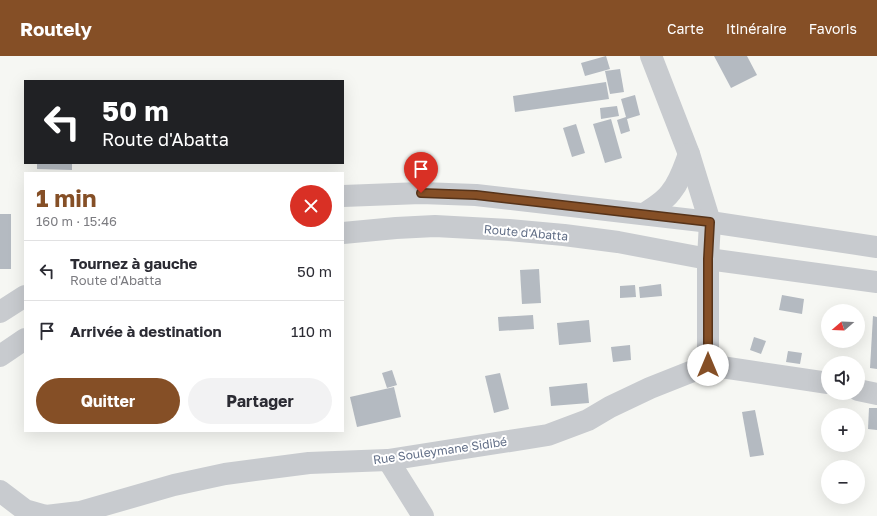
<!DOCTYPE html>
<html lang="fr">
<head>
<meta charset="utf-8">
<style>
  body { margin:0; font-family:"Golos Text",sans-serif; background:#f2f2f3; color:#2b2b33; height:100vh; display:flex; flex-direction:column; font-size:15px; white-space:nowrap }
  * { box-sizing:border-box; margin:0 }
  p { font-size:13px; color:#7c7c81 }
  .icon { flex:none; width:22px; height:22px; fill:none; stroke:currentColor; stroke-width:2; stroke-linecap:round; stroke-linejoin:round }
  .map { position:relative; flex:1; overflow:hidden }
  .panel { position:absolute; left:24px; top:116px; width:320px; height:260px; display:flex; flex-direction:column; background:#fff; border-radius:0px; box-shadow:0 4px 16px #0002 }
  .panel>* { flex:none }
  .hud { position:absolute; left:24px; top:24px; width:320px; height:84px; border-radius:0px; box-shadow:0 4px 16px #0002; background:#202124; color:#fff; overflow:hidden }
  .needle { width:26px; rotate:251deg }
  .controls { position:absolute; left:821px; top:248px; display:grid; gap:8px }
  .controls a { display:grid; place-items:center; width:44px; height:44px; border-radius:50%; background:#fff; box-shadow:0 4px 16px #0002; font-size:20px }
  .pin { position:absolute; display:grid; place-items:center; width:34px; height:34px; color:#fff; margin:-41px -17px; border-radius:50% 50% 50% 0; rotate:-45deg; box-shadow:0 0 4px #0007 }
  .pin .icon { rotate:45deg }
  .me { position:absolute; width:44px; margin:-22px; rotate:0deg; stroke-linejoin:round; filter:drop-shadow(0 0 3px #0008) }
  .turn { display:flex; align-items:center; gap:14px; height:84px; padding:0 12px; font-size:18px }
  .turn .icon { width:52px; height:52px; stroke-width:2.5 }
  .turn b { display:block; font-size:28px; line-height:34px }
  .round { display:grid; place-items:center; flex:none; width:42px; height:42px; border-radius:21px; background:#f2f2f3 }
  .overview { display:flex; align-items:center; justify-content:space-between; height:68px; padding:0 12px }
  h1 { font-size:24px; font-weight:700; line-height:30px; color:#854f26 }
  .button { display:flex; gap:8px; margin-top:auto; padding:8px 12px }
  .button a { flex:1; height:46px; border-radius:24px; background:#854f26; color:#fff; font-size:16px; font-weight:700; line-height:46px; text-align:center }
  .button a+a { background:#f2f2f3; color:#2b2b33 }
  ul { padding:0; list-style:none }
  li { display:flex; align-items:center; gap:12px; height:60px; padding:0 12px; border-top:1px solid #e1e1e2 }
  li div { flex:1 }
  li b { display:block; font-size:15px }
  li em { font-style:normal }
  header { display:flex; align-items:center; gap:24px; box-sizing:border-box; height:56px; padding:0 20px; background:#854f26; color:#fff }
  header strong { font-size:19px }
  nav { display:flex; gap:22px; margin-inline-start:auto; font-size:14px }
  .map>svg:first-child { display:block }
  .building { fill:#b4bac1 }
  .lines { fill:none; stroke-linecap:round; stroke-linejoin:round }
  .minor { stroke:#c8cbcf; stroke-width:22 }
  .route-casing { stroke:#563319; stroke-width:10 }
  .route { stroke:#854f26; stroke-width:7 }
  .labels { text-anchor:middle; stroke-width:4; stroke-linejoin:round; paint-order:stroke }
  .street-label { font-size:12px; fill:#626f87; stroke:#fff }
</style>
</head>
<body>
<header>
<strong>Routely</strong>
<nav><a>Carte</a><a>Itinéraire</a><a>Favoris</a></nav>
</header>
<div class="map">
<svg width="877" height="460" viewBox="0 0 877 460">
  <rect width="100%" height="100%" fill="#f6f7f3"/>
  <g class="building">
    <path d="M606,0L610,13L585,20L581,7Z"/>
    <path d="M714,0H747L757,19L731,32Z"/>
    <path d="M620,13L624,36L610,38L605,15Z"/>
    <path d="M606,26L609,43L515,56L513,40Z"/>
    <path d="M635,39L640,59L627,63L630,75L621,78L617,64L626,61L621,43Z"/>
    <path d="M617,50L619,60L601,63L600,52Z"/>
    <path d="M611,63L622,102L605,107L593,68Z"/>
    <path d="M576,68L585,97L572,101L563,72Z"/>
    <path d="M37,107H72V114L37,113Z"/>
    <rect x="0" y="158" width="11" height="55"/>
    <path d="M539,213L541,247L522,248L520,214Z"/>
    <path d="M661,228L662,240L640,242L639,231Z"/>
    <path d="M635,229L636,241L620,242V230Z"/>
    <path d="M782,239L804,243L802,258L779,254Z"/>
    <path d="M533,259L534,273L499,275L498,261Z"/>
    <path d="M873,260L877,261V313L870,312Z"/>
    <path d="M589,264L591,286L559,289L557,267Z"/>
    <path d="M754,281L766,285L761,298L750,294Z"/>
    <path d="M630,289L631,304L613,306L611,291Z"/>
    <path d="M788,295L802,297L800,308L786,306Z"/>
    <path d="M392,314L397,329L387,332L382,317Z"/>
    <path d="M500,317L509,353L494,357L485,320Z"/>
    <path d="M587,327L589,347L551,350L549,331Z"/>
    <path d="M394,331L401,361L357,371L350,341Z"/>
    <path d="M869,352H877V374L868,373Z"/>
    <path d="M755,354L764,399L750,401L742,356Z"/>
  </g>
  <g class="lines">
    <g class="minor">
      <path d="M651,0L689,98L710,166L708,203V309"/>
      <path d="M343,140L421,137L476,139L710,166L877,191"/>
      <path d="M644,158C653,152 665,145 671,136C680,125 684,111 689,98"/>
      <path d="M343,177L396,172L435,170L509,174L564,179L618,186L708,203L877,226"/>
      <path d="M0,256L25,240"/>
      <path d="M0,300L25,283"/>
      <path d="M858,334L877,338"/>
      <path d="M388,404L423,460"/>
      <path d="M0,435L25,454L46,460L80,456L174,429L225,418L309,407L388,404L548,379L588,364L610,351L650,332L708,309L828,327"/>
    </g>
  </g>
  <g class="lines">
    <defs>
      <path id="route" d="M421,137L476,139L710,166L708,203V309"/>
    </defs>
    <use href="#route" class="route-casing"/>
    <use href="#route" class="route"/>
  </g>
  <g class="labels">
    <g class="street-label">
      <text transform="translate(526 177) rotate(5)" y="4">Route d'Abatta</text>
      <text transform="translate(440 395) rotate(-8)" y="4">Rue Souleymane Sidibé</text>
    </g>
  </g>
</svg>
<div class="controls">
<a><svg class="needle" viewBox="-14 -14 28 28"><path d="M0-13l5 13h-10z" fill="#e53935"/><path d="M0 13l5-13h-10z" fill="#7c7c81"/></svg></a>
<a><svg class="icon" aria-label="sound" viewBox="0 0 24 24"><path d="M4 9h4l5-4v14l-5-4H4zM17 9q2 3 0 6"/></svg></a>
<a>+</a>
<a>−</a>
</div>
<div class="pin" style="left:421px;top:137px;background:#d93025"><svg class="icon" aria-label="arrive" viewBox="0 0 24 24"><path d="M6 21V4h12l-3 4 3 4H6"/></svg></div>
<svg class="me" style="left:708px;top:309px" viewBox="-20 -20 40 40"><circle r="19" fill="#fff"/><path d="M0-13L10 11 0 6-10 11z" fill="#854f26"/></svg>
<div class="hud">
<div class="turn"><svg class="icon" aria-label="left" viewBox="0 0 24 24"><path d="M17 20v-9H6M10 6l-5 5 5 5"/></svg><div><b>50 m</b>Route d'Abatta</div></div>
</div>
<section class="panel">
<div class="overview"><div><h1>1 min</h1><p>160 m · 15:46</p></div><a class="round" style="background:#d93025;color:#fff"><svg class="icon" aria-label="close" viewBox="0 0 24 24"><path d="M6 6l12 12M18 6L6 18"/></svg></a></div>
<ul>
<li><svg class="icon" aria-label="left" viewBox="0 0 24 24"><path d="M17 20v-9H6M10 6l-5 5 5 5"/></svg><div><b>Tournez à gauche</b><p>Route d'Abatta</p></div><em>50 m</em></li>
<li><svg class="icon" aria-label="arrive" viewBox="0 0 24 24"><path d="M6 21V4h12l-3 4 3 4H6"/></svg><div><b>Arrivée à destination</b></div><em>110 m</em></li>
</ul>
<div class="button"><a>Quitter</a><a>Partager</a></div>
</section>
</div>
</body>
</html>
